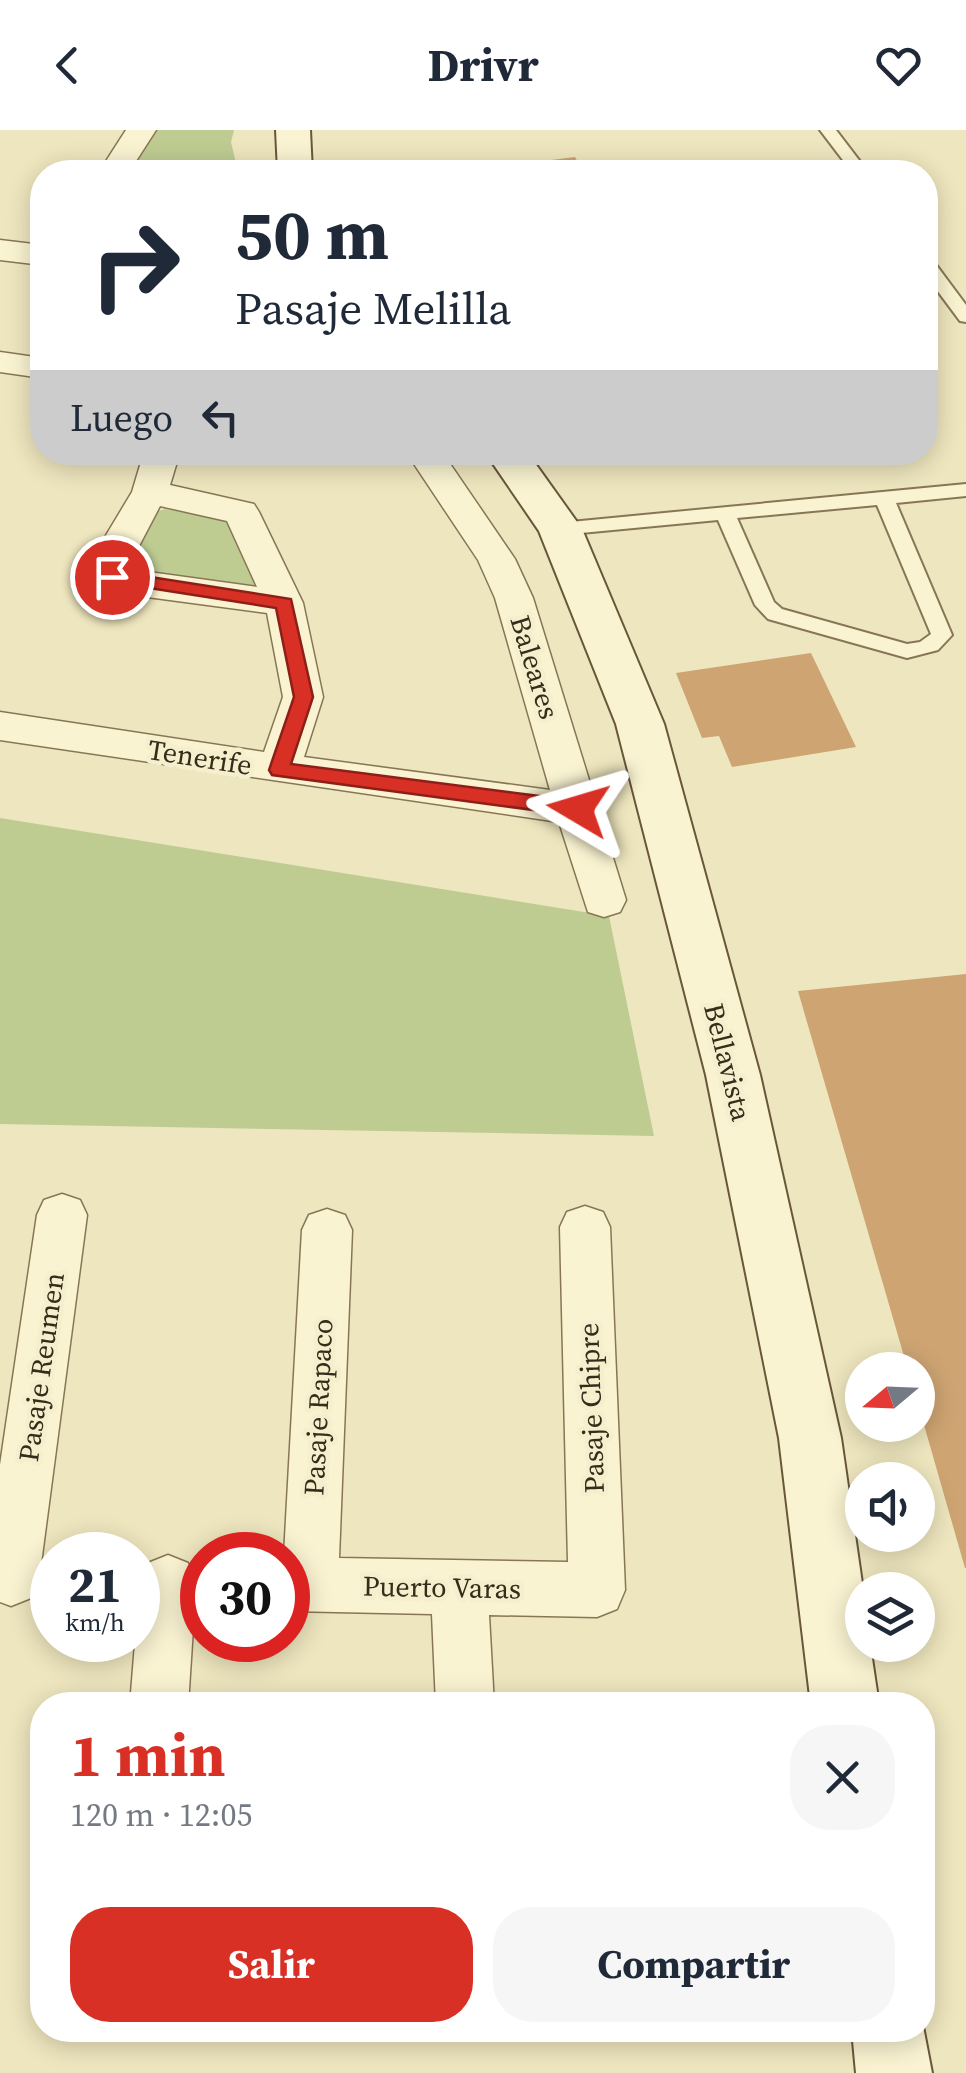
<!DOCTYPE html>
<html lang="es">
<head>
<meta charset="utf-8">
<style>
  body { margin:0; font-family:"Source Serif 4",serif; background:#f6f6f7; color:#1f2937; height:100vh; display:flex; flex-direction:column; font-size:38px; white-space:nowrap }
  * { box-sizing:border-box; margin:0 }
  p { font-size:32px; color:#747a83 }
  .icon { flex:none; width:55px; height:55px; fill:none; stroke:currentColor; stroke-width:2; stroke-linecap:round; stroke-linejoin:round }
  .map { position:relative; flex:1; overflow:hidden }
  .drawer { position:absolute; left:30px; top:1562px; width:905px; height:350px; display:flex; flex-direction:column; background:#fff; border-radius:40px; box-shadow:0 5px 25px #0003 }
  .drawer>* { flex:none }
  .hud { position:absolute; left:30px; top:30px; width:908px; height:305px; border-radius:40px; box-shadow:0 5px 25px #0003; background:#fff; color:#1f2937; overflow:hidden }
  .needle { width:65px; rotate:251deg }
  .buttons { position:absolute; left:845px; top:1222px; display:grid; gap:20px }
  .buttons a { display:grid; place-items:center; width:90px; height:90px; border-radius:50%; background:#fff; box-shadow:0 5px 25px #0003; font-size:50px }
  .speed { position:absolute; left:30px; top:1402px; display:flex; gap:20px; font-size:50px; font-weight:700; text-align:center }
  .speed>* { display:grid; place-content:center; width:130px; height:130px; border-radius:50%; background:#fff; box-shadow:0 5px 25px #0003; line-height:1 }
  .speed small { font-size:25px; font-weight:400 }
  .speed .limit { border:15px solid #d22; background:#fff; color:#111 }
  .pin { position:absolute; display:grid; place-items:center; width:85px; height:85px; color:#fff; margin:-42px; border:5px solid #fff; border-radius:50%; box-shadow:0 2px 10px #0007 }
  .me { position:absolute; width:110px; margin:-55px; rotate:277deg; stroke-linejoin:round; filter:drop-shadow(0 0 8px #0008) }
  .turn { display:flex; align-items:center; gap:35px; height:210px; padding:0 40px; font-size:45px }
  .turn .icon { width:130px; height:130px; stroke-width:2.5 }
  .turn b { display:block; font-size:70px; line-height:85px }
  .then { display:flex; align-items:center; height:95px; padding:0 40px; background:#0003; gap:20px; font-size:38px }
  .round { display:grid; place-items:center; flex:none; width:105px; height:105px; border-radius:40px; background:#f6f6f7 }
  .head { display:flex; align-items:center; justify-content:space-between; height:170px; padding:0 40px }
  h1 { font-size:60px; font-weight:700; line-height:75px; color:#d93025 }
  .primary-button { display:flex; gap:20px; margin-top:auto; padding:20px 40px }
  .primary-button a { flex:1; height:115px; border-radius:40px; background:#d93025; color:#fff; font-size:40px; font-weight:700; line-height:115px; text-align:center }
  .primary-button a+a { background:#f6f6f7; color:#1f2937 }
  header { display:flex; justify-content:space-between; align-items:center; height:130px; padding:0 40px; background:#fff; font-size:45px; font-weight:700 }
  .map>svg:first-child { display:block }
  .green { fill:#becc92 }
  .building { fill:#cea472 }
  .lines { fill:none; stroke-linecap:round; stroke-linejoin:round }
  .service-casing { stroke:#877656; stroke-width:4 }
  .minor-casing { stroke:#877656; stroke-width:3 }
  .secondary-casing { stroke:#68573a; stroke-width:4 }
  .service { fill:#f9f3d1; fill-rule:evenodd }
  .minor { fill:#f9f3d1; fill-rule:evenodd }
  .secondary { fill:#f9f3d1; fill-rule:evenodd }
  .route { fill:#d93025; stroke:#8d1f18; stroke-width:2.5 }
  .labels { text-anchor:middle; stroke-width:9; stroke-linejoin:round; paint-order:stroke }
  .street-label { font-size:28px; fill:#362c1b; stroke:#f6efcd }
</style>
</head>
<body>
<header><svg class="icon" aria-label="back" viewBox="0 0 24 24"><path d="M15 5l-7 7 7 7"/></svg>Drivr<svg class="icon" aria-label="heart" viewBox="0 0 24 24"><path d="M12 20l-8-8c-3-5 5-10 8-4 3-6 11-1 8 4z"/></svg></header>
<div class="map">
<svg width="966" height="1943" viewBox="0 0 966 1943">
  <rect width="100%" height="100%" fill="#eee6be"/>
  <g class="green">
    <path d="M131,0H234L231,12L238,42H101Z"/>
    <path d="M165,379L234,391L262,456L253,461L130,441L155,382Z"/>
    <path d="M0,688L609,786L654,1006L0,994Z"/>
  </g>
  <g class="building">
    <path d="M575,27L583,42H475L474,40Z"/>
    <path d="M811,523L856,617L732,637L719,606L702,608L676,543Z"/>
    <path d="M966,844V1438H965L918,1274V1240H908L798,861Z"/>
  </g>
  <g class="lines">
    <defs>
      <g id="service">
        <path d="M820,0H836L868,42H852Z"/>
        <path d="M925,127L931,128L966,175V192L960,191L925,144Z"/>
        <path d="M966,354V366L896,373L952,505L938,520L907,528L768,489L755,475L718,390L560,405L550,399L560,393ZM877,375L931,504L920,512L907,514L782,479L774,472L737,388Z"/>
      </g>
      <g id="minor">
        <path d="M126,0H156L129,42H99Z"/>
        <path d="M0,110L42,115V135L0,130Z"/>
        <path d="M0,222L42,228V248L0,242Z"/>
        <path d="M144,322H180L170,355L254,374L259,382L303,473L323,567L304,627L550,660L495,468L478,430L406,322H442L515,429L533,468L626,770L620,782L604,787L588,782L559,692L0,610V582L264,622L283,567L267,483L117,463L104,459L89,444L90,432L132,362ZM160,376L227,391L257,457L127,439Z"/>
        <path d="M62,1064L80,1070L87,1085L39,1449L31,1468L11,1476L0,1472V1335L37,1085L44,1070Z"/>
        <path d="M585,1076L603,1082L610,1097L625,1460L617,1479L597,1487L489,1485L494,1575H436L432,1484L288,1481V1425H284L302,1100L309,1085L327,1079L345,1085L352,1100L339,1428L568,1432L560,1097L567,1082Z"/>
        <path d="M168,1425L188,1433L196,1452L188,1575H130L140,1452L148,1433Z"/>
      </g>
      <g id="secondary">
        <path d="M276,0H310L312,42H278Z"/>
        <path d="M485,322H527L582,399L664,594L760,945L841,1308L863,1460L862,1515H870L879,1575H811L779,1308L706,945L616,594L539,401Z"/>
        <path d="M922,1891L932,1943H856L852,1900H922Z"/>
      </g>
    </defs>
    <use href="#service" class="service-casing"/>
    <use href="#minor" class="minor-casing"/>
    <use href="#secondary" class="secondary-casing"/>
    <use href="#service" class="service"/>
    <use href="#minor" class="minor"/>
    <use href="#secondary" class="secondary"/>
  </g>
  <path class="route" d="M112,441L291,469L313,567L291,634L578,671L588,679L578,686L272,645L269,640L294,567L276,478L105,451L102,447Z"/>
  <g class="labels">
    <g class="street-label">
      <text transform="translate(535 537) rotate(73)" y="10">Baleares</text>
      <text transform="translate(200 627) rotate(9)" y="10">Tenerife</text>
      <text transform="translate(728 932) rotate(76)" y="10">Bellavista</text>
      <text transform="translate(41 1237) rotate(-82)" y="10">Pasaje Reumen</text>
      <text transform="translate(318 1277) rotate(-87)" y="10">Pasaje Rapaco</text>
      <text transform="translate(591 1278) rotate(-92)" y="10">Pasaje Chipre</text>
      <text transform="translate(442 1457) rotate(1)" y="10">Puerto Varas</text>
    </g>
  </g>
</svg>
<div class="buttons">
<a><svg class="needle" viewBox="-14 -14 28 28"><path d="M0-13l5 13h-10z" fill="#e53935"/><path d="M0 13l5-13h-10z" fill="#747a83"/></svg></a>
<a><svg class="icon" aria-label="sound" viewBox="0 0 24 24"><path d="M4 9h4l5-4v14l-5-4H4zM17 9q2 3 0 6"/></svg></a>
<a><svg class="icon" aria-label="layers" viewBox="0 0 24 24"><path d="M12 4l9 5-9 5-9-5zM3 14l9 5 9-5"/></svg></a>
</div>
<div class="speed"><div>21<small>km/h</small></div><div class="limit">30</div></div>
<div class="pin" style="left:112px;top:447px;background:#d93025"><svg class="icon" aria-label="arrive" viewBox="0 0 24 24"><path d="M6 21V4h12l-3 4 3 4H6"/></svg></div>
<svg class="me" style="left:578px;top:679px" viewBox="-20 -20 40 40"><path d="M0-17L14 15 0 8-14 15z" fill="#d93025" stroke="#fff" stroke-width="4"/></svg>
<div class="hud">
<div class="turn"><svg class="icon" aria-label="right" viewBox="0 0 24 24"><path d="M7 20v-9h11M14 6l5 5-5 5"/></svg><div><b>50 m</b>Pasaje Melilla</div></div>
<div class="then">Luego<svg class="icon" aria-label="left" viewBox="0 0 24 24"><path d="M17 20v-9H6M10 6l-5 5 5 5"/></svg></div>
</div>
<section class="drawer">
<div class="head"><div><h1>1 min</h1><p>120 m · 12:05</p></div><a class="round"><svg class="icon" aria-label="close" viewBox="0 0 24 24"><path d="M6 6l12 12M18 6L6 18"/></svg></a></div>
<div class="primary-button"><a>Salir</a><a>Compartir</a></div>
</section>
</div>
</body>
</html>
